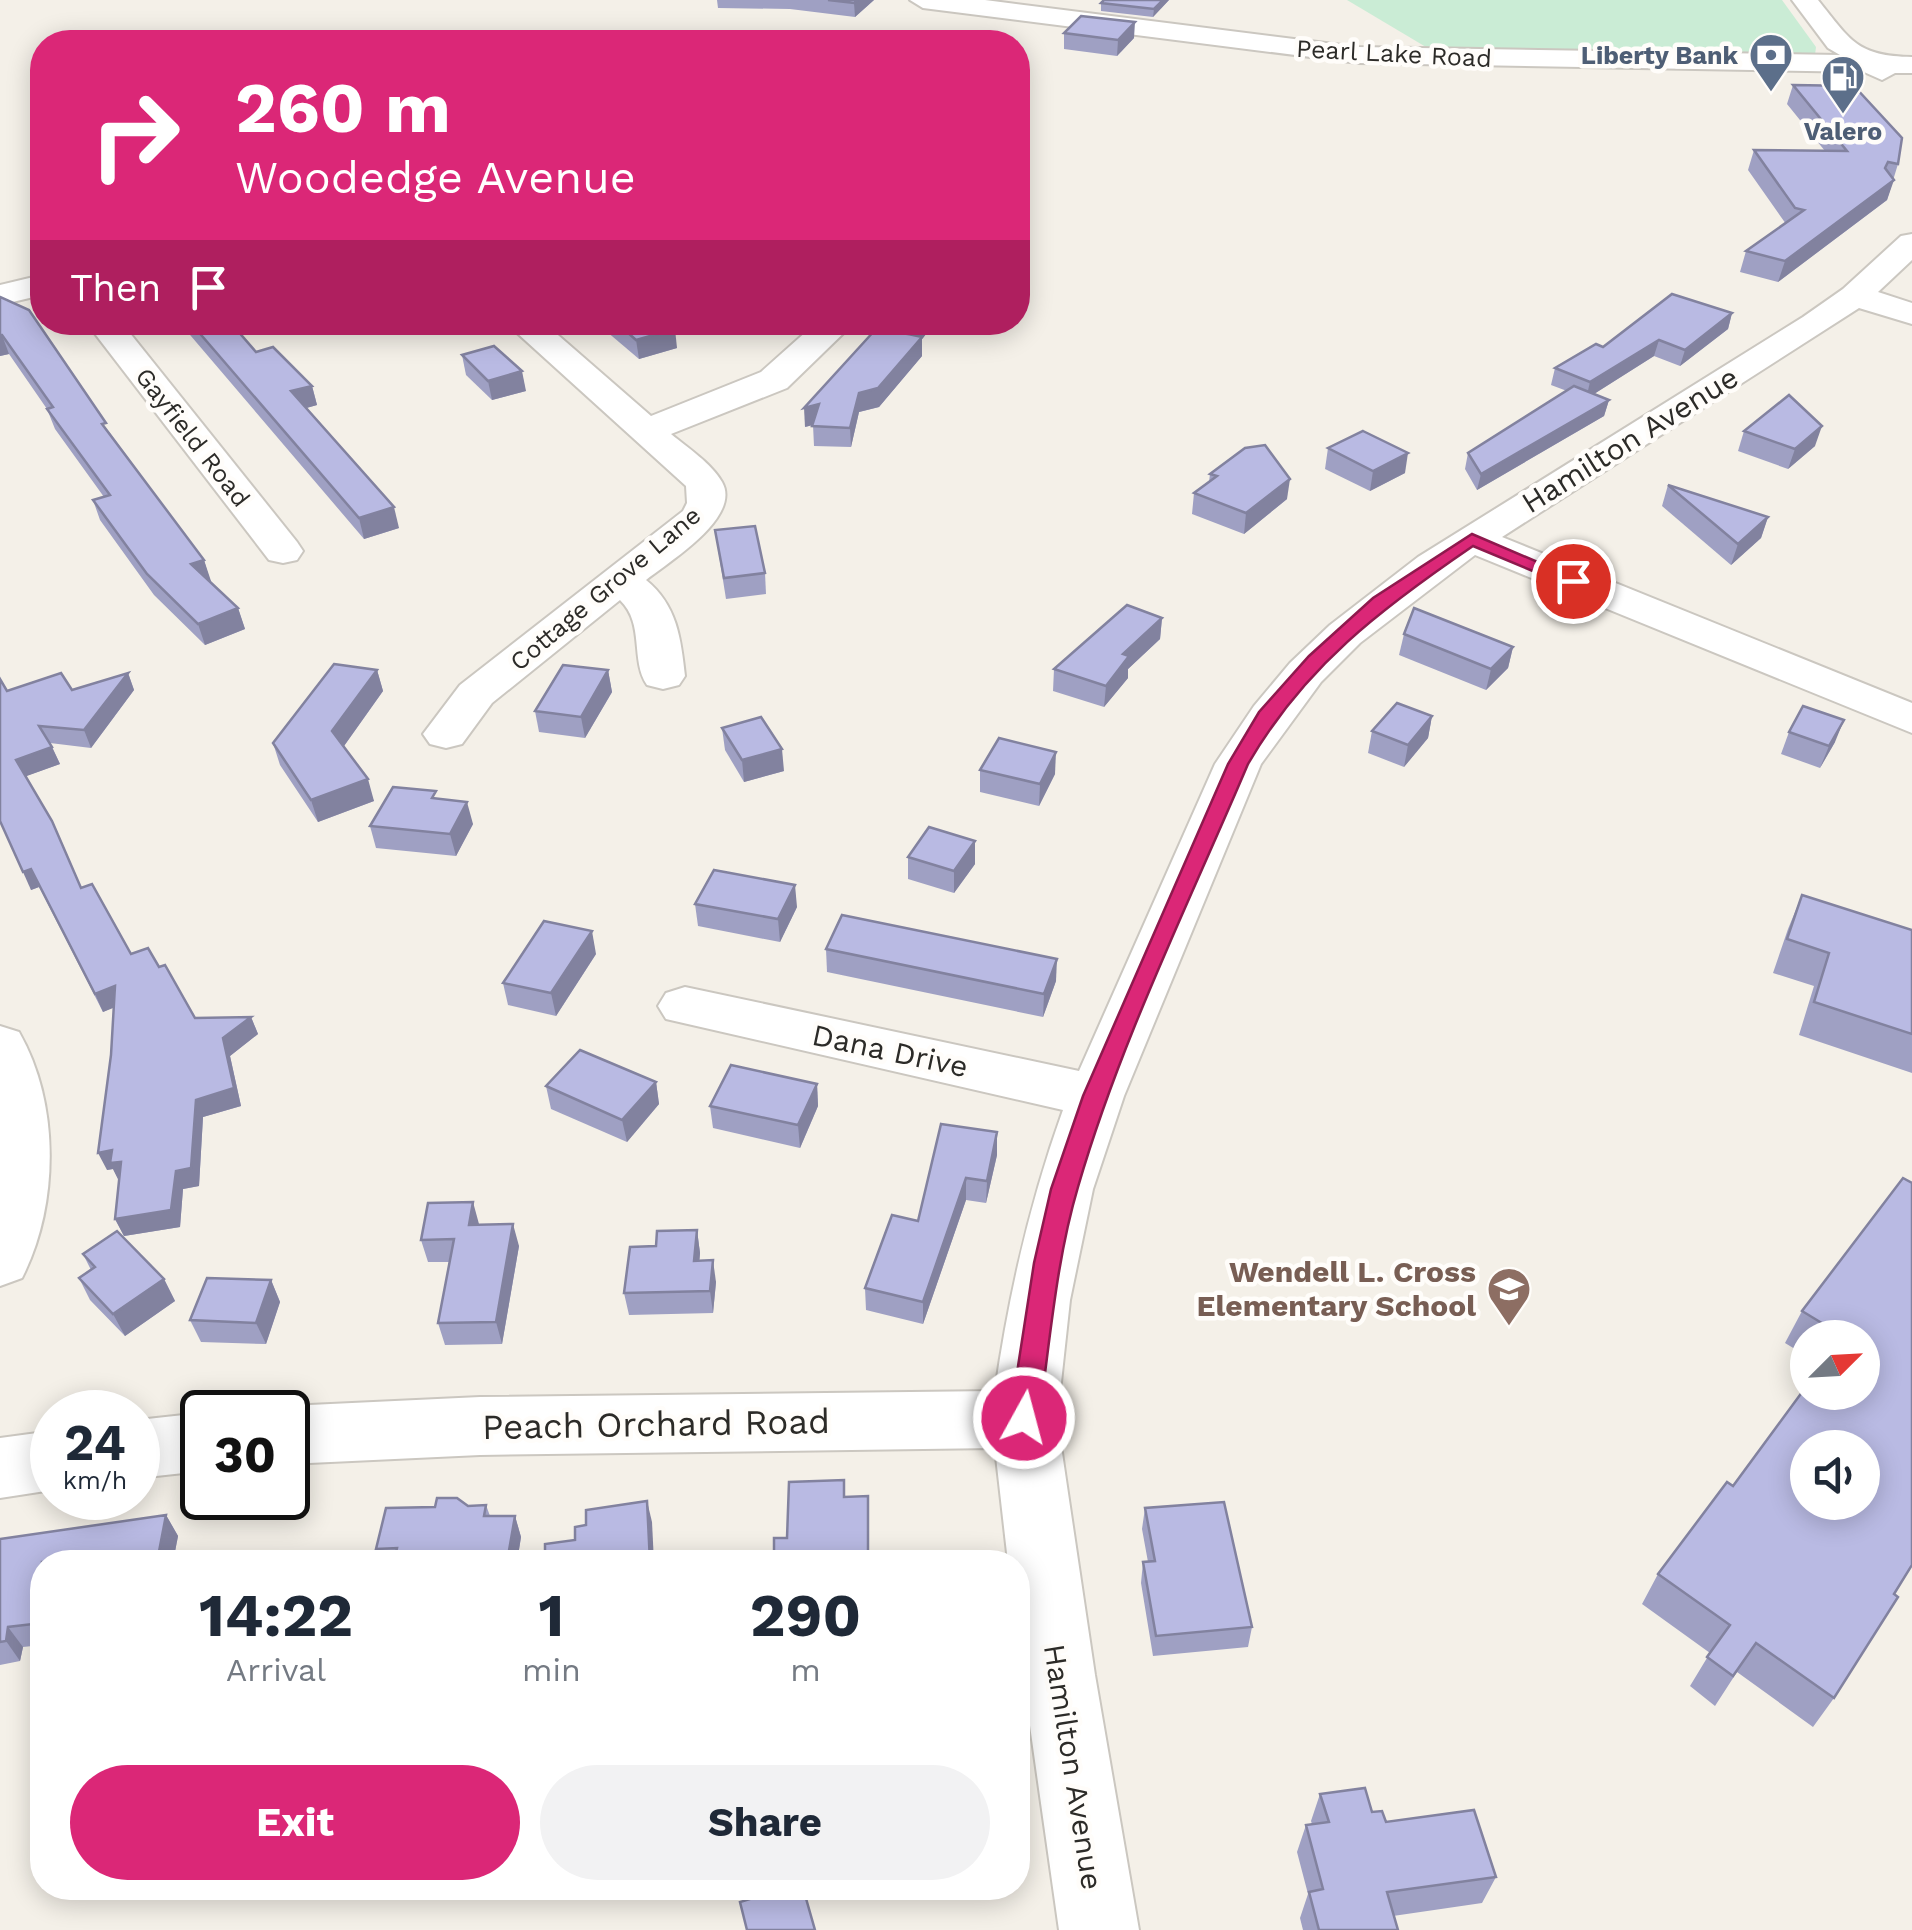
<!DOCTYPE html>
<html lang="en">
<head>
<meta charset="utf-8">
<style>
  body { margin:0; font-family:"Work Sans",sans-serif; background:#f2f2f3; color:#1f2937; height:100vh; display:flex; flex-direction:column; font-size:38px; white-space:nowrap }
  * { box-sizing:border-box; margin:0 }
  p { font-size:32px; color:#747a83 }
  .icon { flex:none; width:55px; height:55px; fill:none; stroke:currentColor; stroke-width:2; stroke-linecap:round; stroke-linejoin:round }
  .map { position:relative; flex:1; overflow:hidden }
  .sheet { position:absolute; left:30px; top:1550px; width:1000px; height:350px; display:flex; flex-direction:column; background:#fff; border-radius:40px; box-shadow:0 5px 25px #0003 }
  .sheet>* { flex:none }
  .guide { position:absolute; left:30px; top:30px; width:1000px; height:305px; border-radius:40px; box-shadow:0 5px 25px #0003; background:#db2777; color:#fff; overflow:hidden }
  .needle { width:65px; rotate:66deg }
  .buttons { position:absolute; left:1790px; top:1320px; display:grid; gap:20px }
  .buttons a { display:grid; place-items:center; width:90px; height:90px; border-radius:50%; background:#fff; box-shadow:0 5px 25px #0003; font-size:50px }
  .speed { position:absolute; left:30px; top:1390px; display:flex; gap:20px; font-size:50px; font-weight:700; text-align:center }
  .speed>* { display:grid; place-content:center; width:130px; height:130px; border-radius:50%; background:#fff; box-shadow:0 5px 25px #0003; line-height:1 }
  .speed small { font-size:25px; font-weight:400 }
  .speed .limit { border:5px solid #111; border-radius:15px; background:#fff; color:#111 }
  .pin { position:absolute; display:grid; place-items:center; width:85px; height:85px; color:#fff; margin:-42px; border:5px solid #fff; border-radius:50%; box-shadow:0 2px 10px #0007 }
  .me { position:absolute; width:110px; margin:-55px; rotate:7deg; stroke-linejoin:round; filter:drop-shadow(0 0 8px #0008) }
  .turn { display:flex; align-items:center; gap:35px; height:210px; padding:0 40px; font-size:45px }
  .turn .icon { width:130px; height:130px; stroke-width:2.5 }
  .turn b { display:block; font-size:70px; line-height:85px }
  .then { display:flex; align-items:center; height:95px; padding:0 40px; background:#0003; gap:20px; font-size:38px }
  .eta { display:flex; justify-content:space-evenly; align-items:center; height:170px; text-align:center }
  .eta b { font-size:60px; font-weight:700; line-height:70px }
  .primary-button { display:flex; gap:20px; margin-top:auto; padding:20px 40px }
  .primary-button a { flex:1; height:115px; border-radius:60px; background:#db2777; color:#fff; font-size:40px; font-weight:700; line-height:115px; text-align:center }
  .primary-button a+a { background:#f2f2f3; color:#1f2937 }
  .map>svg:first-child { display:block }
  .green { fill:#caecd5 }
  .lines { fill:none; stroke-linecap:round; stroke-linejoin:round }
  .minor-casing { stroke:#cbc7c0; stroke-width:4 }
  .major-casing { stroke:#cbc7c0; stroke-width:4 }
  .minor { fill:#fff; fill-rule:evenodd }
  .major { fill:#fff; fill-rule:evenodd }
  .wall { fill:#9fa0c3 }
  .shaded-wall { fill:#82829f }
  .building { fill:#b9bae3; stroke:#82829f; stroke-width:2.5; fill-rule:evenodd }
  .route { fill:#db2777; stroke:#8e194d; stroke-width:2.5 }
  .labels { text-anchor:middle; stroke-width:9; stroke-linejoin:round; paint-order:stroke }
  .far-street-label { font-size:25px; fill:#2c2b28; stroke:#fffdfa }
  .far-service-label { font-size:25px; font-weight:bold; fill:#4e5e75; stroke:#fffdfa; text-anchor:end }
  .street-label { font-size:30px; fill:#2c2b28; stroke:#fffdfa }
  .education-label { font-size:30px; font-weight:bold; fill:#785e54; stroke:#fffdfa; text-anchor:end }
  .near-street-label { font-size:35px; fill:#2c2b28; stroke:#fffdfa }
</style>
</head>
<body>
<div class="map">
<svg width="1912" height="1930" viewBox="0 0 1912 1930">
  <rect width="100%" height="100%" fill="#f4f0e8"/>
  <path class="green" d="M1347,0H1782L1816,47L1815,55L1431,50Z"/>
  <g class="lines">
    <defs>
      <g id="minor">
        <path d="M1912,234V260L1878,292L1912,303V324L1859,308L1502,537L1912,703V733L1475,555L1360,643L1321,682L1261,764L1124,1096L1093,1189L1070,1300L1057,1419L1095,1675L1139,1930H1059L1018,1641V1562H1008L995,1448L480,1455L288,1464V1412H270L288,1406L480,1397L995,1391C1009,1293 1030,1202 1063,1110L666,1019L658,1006L666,993L685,987L1079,1071L1215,764L1254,706L1290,663L1330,625L1418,557L1803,317L1843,289L1901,236Z"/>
        <path d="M42,275V295L0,305V285Z"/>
        <path d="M86,322H121L297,542L303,551L297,560L283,563L269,560Z"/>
        <path d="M505,322H543L651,416L761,372L817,322H855L787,388L671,434C688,448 711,463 722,482C742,517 670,561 646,580C677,605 681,639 685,676L679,685L663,689L647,685C630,660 645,624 620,600L492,703L462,744L446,748L430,744L423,734L460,685L683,511L687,503L686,486Z"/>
        <path d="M0,1026L19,1032C60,1104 59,1205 22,1278L0,1286Z"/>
        <path d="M202,1413V1471L138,1478V1420Z"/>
        <path d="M52,1431V1490L0,1498V1438Z"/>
      </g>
      <path id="major" d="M910,0H985L1358,47L1840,55L1828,48L1792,0H1818C1851,41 1857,56 1912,57V73H1895L1882,80L1864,72L1358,63L923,8Z"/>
    </defs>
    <use href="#minor" class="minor-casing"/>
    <use href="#major" class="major-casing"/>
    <use href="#minor" class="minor"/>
    <use href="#major" class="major"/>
  </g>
  <g class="wall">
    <path d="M717,0H874L855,17L790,9L718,8Z"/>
    <path d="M1104,0H1169L1153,17L1101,11V3Z"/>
    <path d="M1064,33L1134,38L1117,56L1064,49Z"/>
    <path d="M1793,85L1898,164L1887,200L1778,282L1740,272L1746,251L1786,224L1748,170L1754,150L1825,151L1787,104Z"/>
    <path d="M0,297L110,433L204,560L210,581L238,608L245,629L205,645L154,595L100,520L93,500L104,497L55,429L47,409L9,354L0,356Z"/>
    <path d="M1732,313L1728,329L1680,366L1654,356L1594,394L1609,400L1604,416L1477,490L1465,469L1468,453L1567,391L1551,385L1555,368Z"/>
    <path d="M179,322H230L256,352L312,386L317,405L306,408L399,528L364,539Z"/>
    <path d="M605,322H666L677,348L639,359L606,331Z"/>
    <path d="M910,322H936L922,339V356L879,407L859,412L851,447L814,446L813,425L805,427L908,334Z"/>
    <path d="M462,355L526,391L492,400L466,375Z"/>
    <path d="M1744,431L1815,446L1788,469L1738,451Z"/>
    <path d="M1328,448L1405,473L1370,491L1325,469Z"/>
    <path d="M1210,474L1287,499L1244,534L1192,514L1194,493L1209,482Z"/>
    <path d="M1668,485L1768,517L1761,538L1731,565L1662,506Z"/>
    <path d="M715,530L765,573L766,594L726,599Z"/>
    <path d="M1162,618L1160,639L1128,669V678L1104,707L1053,691L1054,669Z"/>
    <path d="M1404,634L1513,647L1508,668L1486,690L1399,655Z"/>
    <path d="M377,670L383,691L344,746L374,801L318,822L280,765L273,743Z"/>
    <path d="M608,670L612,692L585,738L539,732L535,711Z"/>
    <path d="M128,673L134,690L91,748L50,743L60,764L26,776L81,888L131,954L159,967L195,1018L251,1017L258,1034L230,1056L241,1106L203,1117L199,1186L183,1189L180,1227L124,1236L115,1219L119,1181L113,1169L107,1170L114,1007L103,1012L39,887L31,890L7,691L72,690Z"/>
    <path d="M1432,716L1428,738L1404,767L1368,753L1372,731Z"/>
    <path d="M722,728L784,771L744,782L725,750Z"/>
    <path d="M1789,732L1835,742L1820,768L1781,754Z"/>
    <path d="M980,770L1055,774L1039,806L980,792Z"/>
    <path d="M437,799L473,824L456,856L376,848L370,826Z"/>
    <path d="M975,841V864L954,893L908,879V857Z"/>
    <path d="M1802,895L1912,930V1073L1799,1035L1814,986L1773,973L1788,929Z"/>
    <path d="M695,904L797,907L780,942L698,926Z"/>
    <path d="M826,949L1056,981L1043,1017L827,972Z"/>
    <path d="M596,954L556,1016L508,1005L503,983Z"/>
    <path d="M656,1082L659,1104L627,1142L551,1109L546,1086Z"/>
    <path d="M817,1084L818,1106L800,1148L713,1128L710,1106Z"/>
    <path d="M941,1124L997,1155L986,1203L966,1200L923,1324L866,1310L865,1288L918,1221Z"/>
    <path d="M1903,1178L1894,1594L1834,1698L1813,1727L1737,1672L1715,1706L1690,1686L1710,1653L1642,1604L1658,1574L1862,1338H1808V1357L1785,1343L1802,1311Z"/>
    <path d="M479,1225L519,1246L502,1344L445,1345L438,1323L450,1262H428L421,1240Z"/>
    <path d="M697,1230L700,1253L699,1260L716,1282L713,1313L629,1315L624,1293L656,1246Z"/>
    <path d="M83,1254L164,1279L175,1301L125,1336L90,1300L79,1278L91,1270Z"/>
    <path d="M271,1280L280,1302L266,1344L201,1342L190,1320Z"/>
    <path d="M486,1505L490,1516H515L521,1537L517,1562H382L376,1549L468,1506Z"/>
    <path d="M1145,1508L1252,1627L1248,1647L1153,1656L1141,1583L1143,1562H1148L1142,1529Z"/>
    <path d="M166,1515L178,1536L173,1562H42V1645L23,1647L20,1661L0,1665V1539Z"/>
    <path d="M1320,1794L1372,1812L1386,1822L1496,1877L1482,1903L1393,1916L1398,1930H1303L1300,1918L1308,1894L1297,1852L1306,1825L1312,1824L1311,1821Z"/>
  </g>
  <g class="shaded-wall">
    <path d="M858,0H874L855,17L854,3Z"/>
    <path d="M1163,0H1169L1153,17L1154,9Z"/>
    <path d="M1135,22L1134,38L1117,56L1118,40Z"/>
    <path d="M1894,180L1887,200L1778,282L1785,261Z"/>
    <path d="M1732,313L1728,329L1680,366L1685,350Z"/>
    <path d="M919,322H936L922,339V356L879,407L859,412L851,447L850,428L859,393Z"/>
    <path d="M675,329L677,348L639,359L636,340Z"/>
    <path d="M0,335H2L9,354L0,356Z"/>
    <path d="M1659,340L1654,356L1586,399L1590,382Z"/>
    <path d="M522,371L526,391L492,400L488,381Z"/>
    <path d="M312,386L317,405L296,411L291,391Z"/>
    <path d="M1609,400L1604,416L1477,490L1481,474Z"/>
    <path d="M819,404L820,423L805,427L804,408Z"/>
    <path d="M1822,426L1815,446L1788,469L1795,449Z"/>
    <path d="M1408,453L1405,473L1370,491L1373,471Z"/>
    <path d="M1290,479L1287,499L1244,534L1246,513Z"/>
    <path d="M394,507L399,528L364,539L359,518Z"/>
    <path d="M1768,517L1761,538L1731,565L1738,544Z"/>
    <path d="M204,560L211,581L198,585L191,564Z"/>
    <path d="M238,608L245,629L205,645L198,624Z"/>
    <path d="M1162,618L1160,639L1128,669V678L1104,707L1106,686L1123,654Z"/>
    <path d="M1513,647L1508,668L1486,690L1491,669Z"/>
    <path d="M377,670L383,691L339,753L332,731Z"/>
    <path d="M608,670L612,692L585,738L581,717Z"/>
    <path d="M128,673L134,690L91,748L84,730Z"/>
    <path d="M1432,716L1428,738L1404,767L1408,745Z"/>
    <path d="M1844,720L1835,742L1820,768L1829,746Z"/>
    <path d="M52,747L60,764L24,777L16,760Z"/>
    <path d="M782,749L784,771L744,782L742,760Z"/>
    <path d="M1056,752L1055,774L1039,806L1040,784Z"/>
    <path d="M368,779L374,801L318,822L311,800Z"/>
    <path d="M467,802L473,824L456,856L450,834Z"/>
    <path d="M975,841V864L954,893V871Z"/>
    <path d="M31,869L39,887L31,890L23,872Z"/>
    <path d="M795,885L797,907L780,942L778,919Z"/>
    <path d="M592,931L596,954L556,1016L551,993Z"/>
    <path d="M1057,959L1056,981L1043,1017L1044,994Z"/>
    <path d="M115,986L123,1004L103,1012L95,994Z"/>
    <path d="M251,1017L258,1034L230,1056L241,1106L203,1117L199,1186L183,1189L180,1227L124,1236L115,1219L176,1171L196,1100L223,1038Z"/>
    <path d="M656,1082L659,1104L627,1142L622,1120Z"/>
    <path d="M817,1084L818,1106L800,1148L798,1125Z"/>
    <path d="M997,1132V1155L986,1203L987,1181Z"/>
    <path d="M112,1150L121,1162L119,1181L113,1169L107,1170L98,1153Z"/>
    <path d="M966,1178V1200L923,1324V1302Z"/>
    <path d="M473,1202L479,1224L469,1225Z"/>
    <path d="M513,1224L519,1246L502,1344L496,1322Z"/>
    <path d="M697,1230L700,1253L698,1283L694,1261Z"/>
    <path d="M713,1260L716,1282L713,1313L710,1291Z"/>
    <path d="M164,1279L175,1301L125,1336L113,1314Z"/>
    <path d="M271,1280L280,1302L266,1344L256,1323Z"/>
    <path d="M647,1501L652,1522L654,1562H650Z"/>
    <path d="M166,1515L178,1536L173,1562H157Z"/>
    <path d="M515,1516L521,1537L517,1562H507Z"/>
    <path d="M8,1627L23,1647L20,1661L6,1641Z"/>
  </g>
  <g class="building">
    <path d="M828,0H858L854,3Z"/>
    <path d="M1104,0H1163L1154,9L1101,3Z"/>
    <path d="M1081,16L1135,22L1118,40L1064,33Z"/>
    <path d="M1793,85L1854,86L1902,138L1898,164L1888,162L1885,168L1894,180L1785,261L1746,251L1804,210L1795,208L1754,150L1847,151Z"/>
    <path d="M1672,294L1732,313L1685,350L1659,340L1590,382L1555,368L1596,344L1603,347Z"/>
    <path d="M0,297L29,310L106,423L102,424L204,560L191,564L238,608L198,624L147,574L93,500L110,495L47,409L53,407L2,335H0Z"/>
    <path d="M190,322H230L256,352L273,347L312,386L291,391L394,507L359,518Z"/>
    <path d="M616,322H666L675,329L636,340Z"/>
    <path d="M910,322H919L908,334L922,337L878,388L859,393L850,428L812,426L819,404L804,408L876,329L908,334Z"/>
    <path d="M494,346L522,371L488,381L462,355Z"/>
    <path d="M1574,386L1609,400L1481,474L1468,453Z"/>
    <path d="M1789,395L1822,426L1795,449L1744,431Z"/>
    <path d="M1363,431L1408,453L1373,471L1328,448Z"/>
    <path d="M1265,445L1290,479L1246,513L1194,493L1217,476L1210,474L1245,448Z"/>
    <path d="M1668,485L1768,517L1738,544Z"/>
    <path d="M755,526L765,573L724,578L715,530Z"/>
    <path d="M1127,605L1162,618L1123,654L1129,656L1106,686L1054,669Z"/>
    <path d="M1414,608L1513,647L1491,669L1404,634Z"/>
    <path d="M334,664L377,670L332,731L368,779L311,800L273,743Z"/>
    <path d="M563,665L608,670L581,717L535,711Z"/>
    <path d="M61,673L72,690L128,673L84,730L39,726L52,747L16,760L52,821L81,888L92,884L131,954L148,948L159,967L165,965L195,1018L251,1017L223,1038L234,1088L196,1100L191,1168L176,1171L171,1210L115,1219L121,1162L110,1163L112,1150L98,1153L111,1055L115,986L95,994L31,869L23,872L0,821V679L7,691Z"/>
    <path d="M1397,703L1432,716L1408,745L1372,731Z"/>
    <path d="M1803,706L1844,720L1829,746L1789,732Z"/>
    <path d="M761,717L782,749L742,760L722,728Z"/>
    <path d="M999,738L1056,752L1040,784L980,770Z"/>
    <path d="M393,787L436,791L432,798L467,802L450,834L370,826Z"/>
    <path d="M929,827L975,841L954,871L908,857Z"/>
    <path d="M714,870L795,885L778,919L695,904Z"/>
    <path d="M1802,895L1912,930V1034L1814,1002L1829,953L1787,939Z"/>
    <path d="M842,915L1057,959L1044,994L826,949Z"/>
    <path d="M544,921L592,931L551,993L503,983Z"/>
    <path d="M580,1050L656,1082L622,1120L546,1086Z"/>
    <path d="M731,1065L817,1084L798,1125L710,1106Z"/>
    <path d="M941,1124L997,1132L987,1181L966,1178L923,1302L865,1288L892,1215L918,1221Z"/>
    <path d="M1903,1178L1912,1183V1565L1894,1594L1898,1597L1834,1698L1756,1643L1733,1676L1707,1657L1730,1625L1658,1574L1727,1482L1733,1486L1808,1384V1392H1862V1338H1842L1843,1336L1802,1311ZM1808,1448H1862V1502H1808Z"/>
    <path d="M473,1202L469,1225L513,1224L496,1322L438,1323L454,1239L421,1240L428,1203Z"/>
    <path d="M697,1230L694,1261L713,1260L710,1291L624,1293L630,1247L656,1246L657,1231Z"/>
    <path d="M117,1231L164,1279L113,1314L79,1278L95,1267L83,1254Z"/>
    <path d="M207,1278L271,1280L256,1323L190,1320Z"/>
    <path d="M844,1480V1497L868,1496V1562H774V1538H787L789,1482Z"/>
    <path d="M437,1498H457L468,1506L486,1505L484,1516H515L507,1562H394L397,1548L376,1549L386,1508L435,1507Z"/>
    <path d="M647,1501L650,1562H545V1544L575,1540V1527L586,1525V1510Z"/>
    <path d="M1224,1502L1252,1627L1156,1636L1143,1562L1155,1561L1145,1508Z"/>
    <path d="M166,1515L157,1562H42V1623L8,1627L6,1641L0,1642V1539Z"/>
    <path d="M1365,1788L1372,1812L1382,1811L1386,1822L1474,1810L1496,1877L1387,1892L1398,1930H1319L1309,1892L1323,1889L1306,1825L1329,1822L1320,1794Z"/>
    <path d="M758,1888H803L815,1930H747L740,1902L760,1896Z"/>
  </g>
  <path class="route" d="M1472,534L1582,581L1579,585H1566L1473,546C1382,608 1304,667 1248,764C1189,903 1120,1042 1078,1187C1056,1261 1050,1342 1039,1418L1035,1427L1024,1431L1014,1427L1010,1418L1034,1263L1051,1189L1083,1096L1228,764L1259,712L1309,656L1373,598Z"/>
  <defs>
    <symbol id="bank-pin" viewBox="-11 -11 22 30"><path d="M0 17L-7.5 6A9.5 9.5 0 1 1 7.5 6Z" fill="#5c6f8a" stroke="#fffdfa"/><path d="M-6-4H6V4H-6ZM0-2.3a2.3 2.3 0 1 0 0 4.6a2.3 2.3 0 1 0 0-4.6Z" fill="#fff"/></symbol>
    <symbol id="fuel-pin" viewBox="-11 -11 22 30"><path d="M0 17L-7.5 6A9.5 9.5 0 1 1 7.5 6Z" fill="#5c6f8a" stroke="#fffdfa"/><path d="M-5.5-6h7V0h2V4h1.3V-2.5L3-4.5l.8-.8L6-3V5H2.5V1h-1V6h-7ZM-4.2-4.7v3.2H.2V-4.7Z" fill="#fff"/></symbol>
    <symbol id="school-pin" viewBox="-11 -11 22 30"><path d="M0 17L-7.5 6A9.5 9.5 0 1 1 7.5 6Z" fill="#8d6e63" stroke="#fffdfa"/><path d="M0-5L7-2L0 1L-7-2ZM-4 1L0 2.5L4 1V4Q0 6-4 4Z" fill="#fff"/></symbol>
  </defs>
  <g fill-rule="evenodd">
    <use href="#bank-pin" x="1746" y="30" width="50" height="68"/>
    <use href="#fuel-pin" x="1818" y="52" width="50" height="68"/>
    <use href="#school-pin" x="1484" y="1264" width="50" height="68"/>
  </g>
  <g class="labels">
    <g class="far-street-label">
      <text transform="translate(1394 53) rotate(3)" y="9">Pearl Lake Road</text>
      <text transform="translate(193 437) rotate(52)" y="9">Gayfield Road</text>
      <text transform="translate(605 588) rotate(-40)" y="9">Cottage Grove Lane</text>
    </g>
    <g class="far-service-label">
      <text x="1738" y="64">Liberty Bank</text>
      <text x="1843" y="140" text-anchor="middle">Valero</text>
    </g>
    <g class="street-label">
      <text transform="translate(1630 440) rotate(-32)" y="10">Hamilton Avenue</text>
      <text transform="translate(890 1051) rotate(12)" y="10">Dana Drive</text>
      <text transform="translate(1073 1767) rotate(81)" y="10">Hamilton Avenue</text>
    </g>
    <g class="education-label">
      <text x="1476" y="1282">Wendell L. Cross<tspan x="1476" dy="34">Elementary School</tspan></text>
    </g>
    <g class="near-street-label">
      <text transform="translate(656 1424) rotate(-1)" y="12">Peach Orchard Road</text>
    </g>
  </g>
</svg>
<div class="buttons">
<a><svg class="needle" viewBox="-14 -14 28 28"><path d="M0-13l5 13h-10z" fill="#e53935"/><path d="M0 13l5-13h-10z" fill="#747a83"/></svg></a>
<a><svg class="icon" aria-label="sound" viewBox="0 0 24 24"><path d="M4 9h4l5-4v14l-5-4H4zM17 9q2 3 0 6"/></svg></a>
</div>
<div class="speed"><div>24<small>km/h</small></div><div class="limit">30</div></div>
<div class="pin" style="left:1573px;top:581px;background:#d93025"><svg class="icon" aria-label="arrive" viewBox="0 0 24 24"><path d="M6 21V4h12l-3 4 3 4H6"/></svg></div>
<svg class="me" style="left:1024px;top:1418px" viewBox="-20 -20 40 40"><circle r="17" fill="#db2777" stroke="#fff" stroke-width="3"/><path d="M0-11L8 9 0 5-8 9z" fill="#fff"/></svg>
<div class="guide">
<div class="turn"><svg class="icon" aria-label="right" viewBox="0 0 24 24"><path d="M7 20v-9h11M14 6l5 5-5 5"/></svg><div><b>260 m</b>Woodedge Avenue</div></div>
<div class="then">Then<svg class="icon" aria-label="arrive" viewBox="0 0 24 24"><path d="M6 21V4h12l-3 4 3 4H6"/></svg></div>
</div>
<section class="sheet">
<div class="eta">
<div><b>14:22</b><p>Arrival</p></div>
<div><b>1</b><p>min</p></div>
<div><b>290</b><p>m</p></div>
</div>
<div class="primary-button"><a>Exit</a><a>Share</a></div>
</section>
</div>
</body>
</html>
